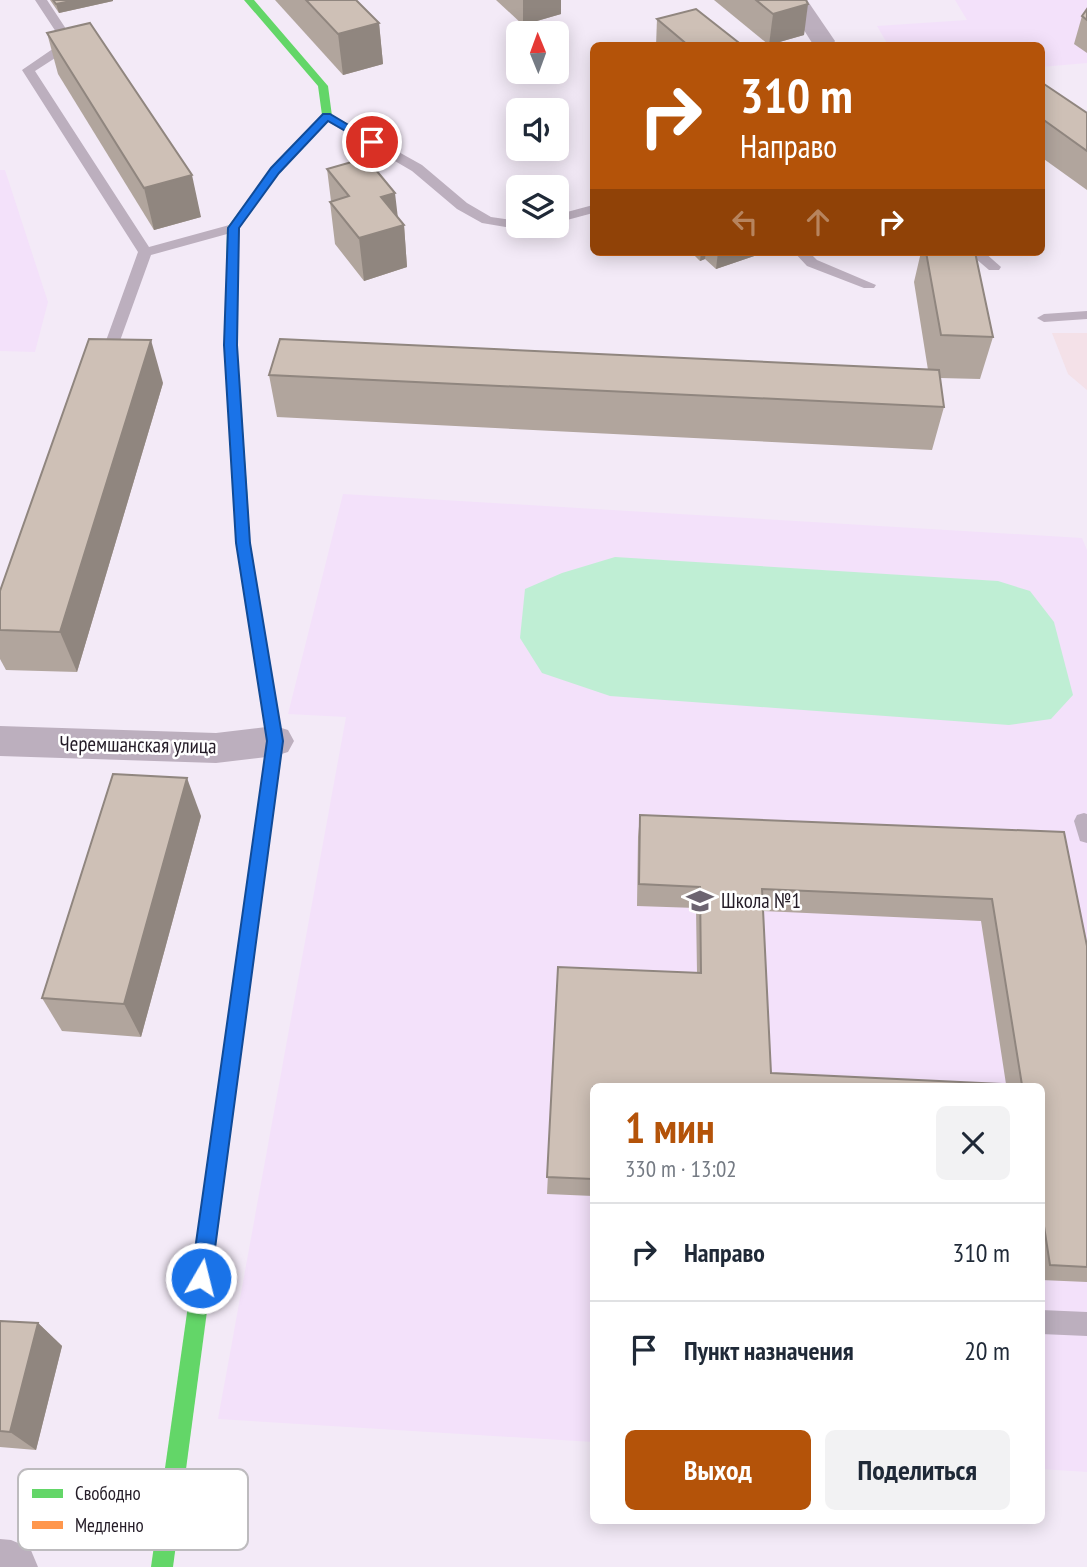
<!DOCTYPE html>
<html lang="ru">
<head>
<meta charset="utf-8">
<style>
  body { margin:0; font-family:"PT Sans Narrow",sans-serif; background:#f2f2f3; color:#1f2937; height:100vh; display:flex; flex-direction:column; font-size:26px; white-space:nowrap }
  * { box-sizing:border-box; margin:0 }
  p { font-size:23px; color:#747a83 }
  .icon { flex:none; width:38px; height:38px; fill:none; stroke:currentColor; stroke-width:2; stroke-linecap:round; stroke-linejoin:round }
  .map { position:relative; flex:1; overflow:hidden }
  .sheet { position:absolute; left:590px; top:1083px; width:455px; height:441px; display:flex; flex-direction:column; background:#fff; border-radius:10px; box-shadow:0 4px 18px #0003 }
  .sheet>* { flex:none }
  .guide { position:absolute; left:590px; top:42px; width:455px; height:214px; border-radius:10px; box-shadow:0 4px 18px #0003; background:#b45309; color:#fff; overflow:hidden }
  .needle { width:46px; rotate:359deg }
  .buttons { position:absolute; left:506px; top:21px; display:grid; gap:14px }
  .buttons a { display:grid; place-items:center; width:63px; height:63px; border-radius:10px; background:#fff; box-shadow:0 4px 18px #0003; font-size:35px }
  .pin { position:absolute; display:grid; place-items:center; width:60px; height:60px; color:#fff; margin:-30px; border:4px solid #fff; border-radius:50%; box-shadow:0 2px 7px #0007 }
  .me { position:absolute; width:77px; margin:-38px; rotate:8deg; stroke-linejoin:round; filter:drop-shadow(0 0 5px #0008) }
  .turn { display:flex; align-items:center; gap:24px; height:147px; padding:0 35px; font-size:32px }
  .turn .icon { width:91px; height:91px; stroke-width:2.5 }
  .turn b { display:block; font-size:49px; line-height:60px }
  .lanes { display:flex; align-items:center; height:66px; padding:0 35px; background:#0003; justify-content:center; gap:35px; direction:ltr }
  .lanes .off { opacity:.35 }
  .round { display:grid; place-items:center; flex:none; width:74px; height:74px; border-radius:10px; background:#f2f2f3 }
  .head { display:flex; align-items:center; justify-content:space-between; height:119px; padding:0 35px }
  h1 { font-size:42px; font-weight:800; line-height:52px; color:#b45309 }
  .button { display:flex; gap:14px; margin-top:auto; padding:14px 35px }
  .button a { flex:1; height:80px; border-radius:10px; background:#b45309; color:#fff; font-size:28px; font-weight:800; line-height:80px; text-align:center }
  .button a+a { background:#f2f2f3; color:#1f2937 }
  ul { padding:0; list-style:none }
  li { display:flex; align-items:center; gap:21px; height:98px; padding:0 35px; border-top:2px solid #e0e1e3 }
  li div { flex:1 }
  li b { display:block; font-size:26px }
  li em { font-style:normal }
  .map>svg:first-child { display:block }
  .industrial { fill:#f4e1e8 }
  .built { fill:#f3e1fa }
  .green { fill:#bfeed4 }
  .lines { fill:none; stroke-linecap:round; stroke-linejoin:round }
  .lane { fill:#bcafbe; fill-rule:evenodd }
  .street { fill:#bcafbe; fill-rule:evenodd }
  .fast { fill:#63d668; fill-rule:evenodd }
  .slow { fill:#ff974d; fill-rule:evenodd }
  .wall { fill:#b1a59d; fill-rule:evenodd }
  .shaded-wall { fill:#90867f }
  .building { fill:#cec0b6; stroke:#90867f; stroke-width:2; fill-rule:evenodd }
  .route { fill:#1a73e8; stroke:#114b97; stroke-width:2 }
  .labels { text-anchor:middle; stroke-width:5; stroke-linejoin:round; paint-order:stroke }
  .street-label { font-size:21px; fill:#241c27; stroke:#fff }
  .poi-label { font-size:21px; fill:#241c27; stroke:#fff; text-anchor:start }
  .key { fill:#fff; stroke:#bdbbbe; stroke-width:2 }
  .key-label { font-size:19px; fill:#241c27 }
</style>
</head>
<body>
<div class="map">
<svg width="1087" height="1567" viewBox="0 0 1087 1567">
  <rect width="100%" height="100%" fill="#f3eaf7"/>
  <path class="industrial" d="M1052,333H1087V390L1068,374Z"/>
  <g class="built">
    <path d="M955,0H1087V63L1041,67V46L888,45L877,26L967,20Z"/>
    <path d="M0,170H5L48,302L35,352L0,351Z"/>
    <path d="M343,494L1082,538L1087,550V1472L1041,1469V1087H593V1442L218,1419L346,717L288,714Z"/>
  </g>
  <path class="green" d="M615,557L998,581L1030,591L1054,622L1073,695L1051,719L1009,725L610,696L542,673L520,638L525,589L562,573Z"/>
  <g class="lines">
    <g class="lane">
      <path d="M35,0H47L72,38L66,51L35,71L149,247L233,224L240,228L238,231L151,255L117,349L110,354L103,349L138,252L22,70L57,46L60,38Z"/>
      <path d="M327,112L422,165L467,203L491,217L518,221V226H524L518,229L482,223L457,209L412,171L323,119V113Z"/>
      <path d="M593,205V213L556,223V215Z"/>
      <path d="M794,252H809L817,260L876,285L874,288H864L807,266Z"/>
      <path d="M968,252H984L1001,267L999,270H989Z"/>
      <path d="M1087,311V319L1044,322L1037,318L1044,314Z"/>
      <path d="M1084,813L1087,814V843L1080,841L1074,821L1077,815Z"/>
      <path d="M1041,1310L1087,1312V1336L1041,1334Z"/>
    </g>
    <g class="street">
      <path d="M785,0H807L835,41L832,46H814Z"/>
      <path d="M0,726L216,733L275,726L288,730L294,741L288,752L275,756L216,763L0,756Z"/>
      <path d="M0,1539L11,1540L30,1548L38,1567H0Z"/>
    </g>
    <g class="fast">
      <path d="M244,0H254L328,86L332,116L279,173L239,228L237,345L248,503L241,508L234,503L225,345L227,228L271,169L322,115L318,86Z"/>
      <path d="M257,868L263,870L265,875L173,1567H151L249,875L251,870Z"/>
    </g>
    <path class="slow" d="M241,498L248,503L250,543L283,741L265,875L263,880L257,882L251,880L249,875L267,741L236,543L234,503Z"/>
  </g>
  <g class="wall">
    <path d="M50,0H113V1L59,13Z"/>
    <path d="M275,0H356L379,23L383,64L343,75Z"/>
    <path d="M496,0H561V14L523,25Z"/>
    <path d="M714,0H806L804,35L769,45Z"/>
    <path d="M1087,9V53L1074,44L1082,16Z"/>
    <path d="M657,19L743,46H656Z"/>
    <path d="M47,33L201,217L154,230L58,74Z"/>
    <path d="M1041,82L1087,113V190L1041,157Z"/>
    <path d="M327,169L404,225L407,267L364,281L335,244L330,202L331,201Z"/>
    <path d="M691,252H763V253L716,269L705,259L700,261Z"/>
    <path d="M921,252H975L993,337L980,379L940,378L944,407L932,450L277,417L269,375L928,370L914,282Z"/>
    <path d="M163,383L77,672L6,670L0,659V591Z"/>
    <path d="M640,815L1064,832L1087,946V1282L1041,1280V1087H593V1196L547,1194L558,967L697,973L696,908L637,906L638,837ZM763,911L981,921L1006,1084L771,1073Z"/>
    <path d="M201,816L141,1037L62,1031L42,998Z"/>
    <path d="M0,1321L38,1323L62,1346L36,1450L0,1447Z"/>
  </g>
  <g class="shaded-wall">
    <path d="M76,0H113V1L59,13L56,4Z"/>
    <path d="M523,0H561V14L523,25Z"/>
    <path d="M808,4L804,35L769,45L773,14Z"/>
    <path d="M379,23L383,64L343,75L338,34Z"/>
    <path d="M192,175L201,217L154,230L144,188Z"/>
    <path d="M395,193L399,227L404,225L407,267L364,281L359,238L381,197Z"/>
    <path d="M701,252H706L705,259L700,261Z"/>
    <path d="M718,252H763V253L716,269Z"/>
    <path d="M151,340L163,383L77,672L60,632Z"/>
    <path d="M187,778L201,816L141,1037L124,1004Z"/>
    <path d="M38,1323L62,1346L36,1450L10,1432Z"/>
  </g>
  <g class="building">
    <path d="M53,0H76L56,4Z"/>
    <path d="M306,0H356L379,23L338,34Z"/>
    <path d="M756,0H806L808,4L773,14Z"/>
    <path d="M696,9L743,46H689L657,19Z"/>
    <path d="M1087,9V20L1082,16Z"/>
    <path d="M90,23L192,175L144,188L47,33Z"/>
    <path d="M1041,82L1087,113V151L1041,118Z"/>
    <path d="M366,158L395,193L381,197L404,225L359,238L330,202L349,196L327,169Z"/>
    <path d="M926,252H975L993,337L941,335Z"/>
    <path d="M89,339L151,340L60,632L0,630V591Z"/>
    <path d="M280,339L939,370L944,407L269,375Z"/>
    <path d="M113,774L187,778L124,1004L42,998Z"/>
    <path d="M640,815L1064,832L1087,946V1267L1050,1265L1041,1207V1087H593V1179L547,1177L558,967L701,973L700,887L639,884ZM762,889L992,899L1022,1085L771,1073Z"/>
    <path d="M0,1321L38,1323L10,1432L0,1431Z"/>
  </g>
  <path class="route" d="M323,114H330L377,142L368,144L328,121L279,173L239,228L237,345L250,543L283,741L211,1278L209,1285L201,1288L194,1285L191,1278L267,741L236,543L224,345L228,228L271,168Z"/>
  <defs>
    <symbol id="school-bare" viewBox="-9 -9 18 18"><path d="M0-5L7-2L0 1L-7-2ZM-4 1L0 2.5L4 1V4Q0 6-4 4Z" fill="#6c6470" stroke="#fff" stroke-width="2.5" paint-order="stroke"/></symbol>
  </defs>
  <g fill-rule="evenodd">
    <use href="#school-bare" x="681" y="882" width="38" height="38"/>
  </g>
  <g class="labels">
    <g class="street-label">
      <text transform="translate(138 745) rotate(1)" y="7">Черемшанская улица</text>
    </g>
    <g class="poi-label">
      <text x="721" y="908">Школа №1</text>
    </g>
  </g>
  <rect x="18" y="1469" width="230" height="81" rx="10" class="key"/>
  <rect x="32" y="1489" width="31" height="9" fill="#63d668"/>
  <rect x="32" y="1521" width="31" height="8" fill="#ff974d"/>
  <g class="key-label">
    <text x="75" y="1500">Свободно</text>
    <text x="75" y="1532">Медленно</text>
  </g>
</svg>
<div class="buttons">
<a><svg class="needle" viewBox="-14 -14 28 28"><path d="M0-13l5 13h-10z" fill="#e53935"/><path d="M0 13l5-13h-10z" fill="#747a83"/></svg></a>
<a><svg class="icon" aria-label="sound" viewBox="0 0 24 24"><path d="M4 9h4l5-4v14l-5-4H4zM17 9q2 3 0 6"/></svg></a>
<a><svg class="icon" aria-label="layers" viewBox="0 0 24 24"><path d="M12 4l9 5-9 5-9-5zM3 14l9 5 9-5"/></svg></a>
</div>
<div class="pin" style="left:372px;top:142px;background:#d93025"><svg class="icon" aria-label="arrive" viewBox="0 0 24 24"><path d="M6 21V4h12l-3 4 3 4H6"/></svg></div>
<svg class="me" style="left:201px;top:1278px" viewBox="-20 -20 40 40"><circle r="17" fill="#1a73e8" stroke="#fff" stroke-width="3"/><path d="M0-11L8 9 0 5-8 9z" fill="#fff"/></svg>
<div class="guide">
<div class="turn"><svg class="icon" aria-label="right" viewBox="0 0 24 24"><path d="M7 20v-9h11M14 6l5 5-5 5"/></svg><div><b>310 m</b>Направо</div></div>
<div class="lanes"><svg class="icon off" aria-label="left" viewBox="0 0 24 24"><path d="M17 20v-9H6M10 6l-5 5 5 5"/></svg><svg class="icon off" aria-label="ahead" viewBox="0 0 24 24"><path d="M12 20V5M6 11l6-6 6 6"/></svg><svg class="icon" aria-label="right" viewBox="0 0 24 24"><path d="M7 20v-9h11M14 6l5 5-5 5"/></svg></div>
</div>
<section class="sheet">
<div class="head"><div><h1>1 мин</h1><p>330 m · 13:02</p></div><a class="round"><svg class="icon" aria-label="close" viewBox="0 0 24 24"><path d="M6 6l12 12M18 6L6 18"/></svg></a></div>
<ul>
<li><svg class="icon" aria-label="right" viewBox="0 0 24 24"><path d="M7 20v-9h11M14 6l5 5-5 5"/></svg><div><b>Направо</b></div><em>310 m</em></li>
<li><svg class="icon" aria-label="arrive" viewBox="0 0 24 24"><path d="M6 21V4h12l-3 4 3 4H6"/></svg><div><b>Пункт назначения</b></div><em>20 m</em></li>
</ul>
<div class="button"><a>Выход</a><a>Поделиться</a></div>
</section>
</div>
</body>
</html>
